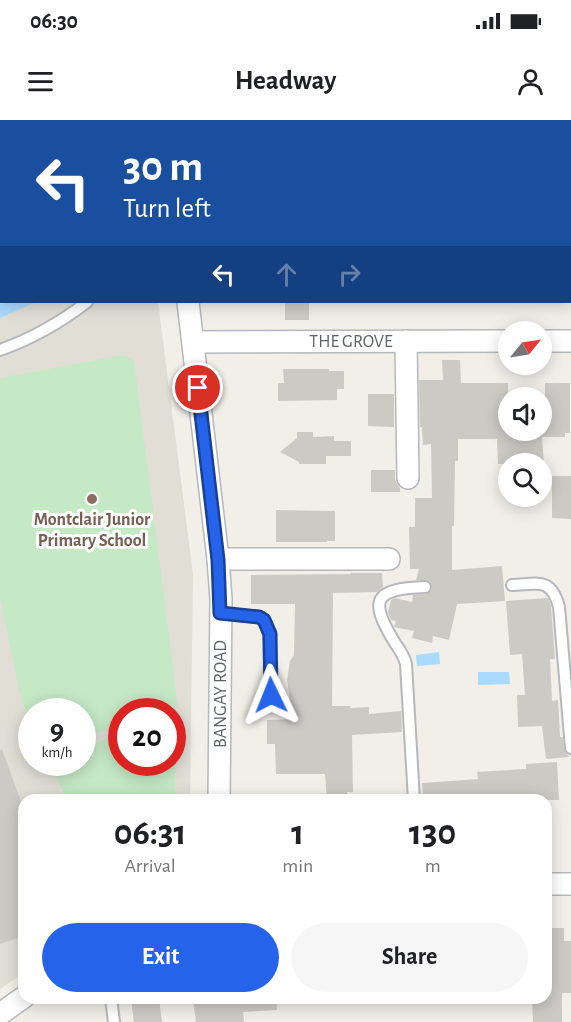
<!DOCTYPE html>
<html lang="en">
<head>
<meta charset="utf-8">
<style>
  body { margin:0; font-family:"Alegreya Sans",sans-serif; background:#f6f6f6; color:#202124; height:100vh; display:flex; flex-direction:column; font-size:22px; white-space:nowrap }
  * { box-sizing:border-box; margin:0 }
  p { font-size:20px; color:#757577 }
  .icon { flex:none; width:33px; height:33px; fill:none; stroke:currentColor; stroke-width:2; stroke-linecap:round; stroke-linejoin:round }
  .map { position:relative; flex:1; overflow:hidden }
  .panel { position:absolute; left:18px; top:674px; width:534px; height:210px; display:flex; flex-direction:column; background:#fff; border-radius:18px; box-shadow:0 3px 15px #0003 }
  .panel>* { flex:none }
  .guide { position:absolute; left:0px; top:0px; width:572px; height:183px; box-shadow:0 3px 15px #0003; background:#1a4fa0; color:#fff; overflow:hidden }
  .needle { width:39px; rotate:60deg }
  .controls { position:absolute; left:498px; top:201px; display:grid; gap:12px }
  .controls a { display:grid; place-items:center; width:54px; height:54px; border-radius:50%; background:#fff; box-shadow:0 3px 15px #0003; font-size:30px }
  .speed { position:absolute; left:18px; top:578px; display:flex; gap:12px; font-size:30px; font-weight:700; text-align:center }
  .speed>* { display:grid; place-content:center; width:78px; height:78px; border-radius:50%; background:#fff; box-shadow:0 3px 15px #0003; line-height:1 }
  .speed small { font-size:15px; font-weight:400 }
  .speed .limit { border:9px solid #d22; background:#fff; color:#111 }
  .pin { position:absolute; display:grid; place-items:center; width:51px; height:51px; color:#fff; margin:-26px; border:3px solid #fff; border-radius:50%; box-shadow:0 2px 6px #0007 }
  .me { position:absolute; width:66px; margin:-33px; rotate:358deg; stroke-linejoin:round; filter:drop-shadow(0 0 4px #0008) }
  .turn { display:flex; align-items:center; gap:21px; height:126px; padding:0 24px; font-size:27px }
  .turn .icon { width:78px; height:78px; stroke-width:2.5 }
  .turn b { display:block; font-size:42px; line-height:51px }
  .lanes { display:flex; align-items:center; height:57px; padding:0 24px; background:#0003; justify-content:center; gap:30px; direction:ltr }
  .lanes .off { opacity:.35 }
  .eta { display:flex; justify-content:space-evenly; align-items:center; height:102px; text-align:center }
  .eta b { font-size:36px; font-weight:700; line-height:42px }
  .button { display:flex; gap:12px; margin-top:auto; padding:12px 24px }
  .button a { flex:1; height:69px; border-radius:36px; background:#2563eb; color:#fff; font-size:24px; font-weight:700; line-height:69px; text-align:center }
  .button a+a { background:#f6f6f6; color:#202124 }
  .status { display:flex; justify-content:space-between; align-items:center; height:42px; padding:0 30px; background:#fff; direction:ltr }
  .status svg { height:16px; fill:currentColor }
  header { display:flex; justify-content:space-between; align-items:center; height:78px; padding:0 24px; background:#fff; font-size:27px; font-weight:700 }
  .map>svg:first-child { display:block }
  .education { fill:#e1ded6; fill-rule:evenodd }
  .green { fill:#c5e8c5 }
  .water { fill:#aadaff }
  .building { fill:#cccac5 }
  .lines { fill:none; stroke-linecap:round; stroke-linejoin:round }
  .service-casing { stroke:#b5b8bc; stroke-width:14 }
  .minor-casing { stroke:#b5b8bc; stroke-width:24 }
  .service { stroke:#fff; stroke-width:10 }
  .minor { stroke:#fff; stroke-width:21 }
  .route-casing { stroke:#184099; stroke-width:15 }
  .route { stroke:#2563eb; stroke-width:10 }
  .education-dot { fill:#8d6e63; stroke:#fff; stroke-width:2 }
  .labels { text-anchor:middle; stroke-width:6; stroke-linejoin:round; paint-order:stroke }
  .street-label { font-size:18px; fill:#5f6368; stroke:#fff }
  .education-label { font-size:18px; font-weight:bold; fill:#785e54; stroke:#fff }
</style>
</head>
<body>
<div class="status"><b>06:30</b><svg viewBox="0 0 49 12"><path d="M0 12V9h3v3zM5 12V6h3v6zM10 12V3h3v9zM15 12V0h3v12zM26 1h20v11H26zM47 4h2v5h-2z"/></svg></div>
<header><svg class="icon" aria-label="menu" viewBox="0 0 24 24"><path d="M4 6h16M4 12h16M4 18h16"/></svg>Headway<svg class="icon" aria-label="person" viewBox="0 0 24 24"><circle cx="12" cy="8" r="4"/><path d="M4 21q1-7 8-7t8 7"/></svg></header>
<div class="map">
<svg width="571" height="902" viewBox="0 0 571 902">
  <rect width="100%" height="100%" fill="#f1efe8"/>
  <path class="education" d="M0,0H23L32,1L2,2V182H158L193,454L190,679L24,680V852L0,869ZM32,591H82V642H32ZM122,591H172V642H122Z"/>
  <g class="green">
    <path d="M124,235L134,241L178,588L165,586L153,591H122L121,604L83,619L82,591H32L31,606L20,574L0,477V258Z"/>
    <path d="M176,593L175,679H66L51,642H82L83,628L121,613L122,642H172L173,594Z"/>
  </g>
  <g class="water">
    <path d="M1,157L2,182H36L0,198V158Z"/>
    <path d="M439,532L440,544L417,546L416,535Z"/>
    <path d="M478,552H509L510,564L478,565Z"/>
  </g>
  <g class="building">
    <rect x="285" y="182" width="24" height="18"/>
    <path d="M442,240H460L461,263H508V310H542V296H545V263H570V313H565V317H542L544,344H498L497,319H458V341H455L454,406H452V450L502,446L505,481L457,484L449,520L433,516L432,523L412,518L414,511L394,507L396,501L391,500L388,492L391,480L395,478L412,482L413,475L426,474L432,470L431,463L429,461L416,460L419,449H410L409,407H415V378H432L431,324L423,325L422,307H420L419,260H443Z"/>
    <path d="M283,249H329V251H344V269H337V280L278,281V263H284Z"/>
    <path d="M368,274H394V307L368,306Z"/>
    <path d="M297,312H313V317L334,316V321H351V336H326V344H299V342L280,332L297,318Z"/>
    <path d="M371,350H395V359L397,364L400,368V372H371Z"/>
    <path d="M552,356H571V399L552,398Z"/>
    <path d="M276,390L335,391V421H327V422H276Z"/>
    <path d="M351,453H382L383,467L377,472L333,473L332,586H350V588L369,587V594L401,591L402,612L352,615L353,672H347L348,680H327L325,654H276L275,624H267V600L298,599L290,580L287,560L290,541L294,535L295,484H251V455L351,454Z"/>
    <path d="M548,478L551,486L555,539H550L552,581L558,580L560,617H563L564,629L569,637L546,639L542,606L518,607L517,575H525L522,534L510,535L506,481Z"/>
    <path d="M2,629L24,690V816L0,824V630Z"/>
    <path d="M557,642L559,680H423L422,663L478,659L477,652L526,649V644Z"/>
    <path d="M546,808H564V821H571V873H562V902H533L532,880H546Z"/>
    <path d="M131,878H159L162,902H134Z"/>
    <path d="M196,878H277V890L243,892L244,902H196L193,879Z"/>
  </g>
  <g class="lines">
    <defs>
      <g id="service">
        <path d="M318,2L319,0"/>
        <path d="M0,230C31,219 61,202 87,182"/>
        <path d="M512,465C538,464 551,457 559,487L571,628"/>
        <path d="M220,493L259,497L264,500L269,514L271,575"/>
        <path d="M414,680L406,544C404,536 400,530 395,523C368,479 374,469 425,467"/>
        <path d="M111,878L114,902"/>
      </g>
      <g id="minor">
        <path d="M131,0L136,2"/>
        <path d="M164,0V2"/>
        <path d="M188,182L218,439L221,479L219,680"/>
        <path d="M406,221L408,358"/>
        <path d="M542,221H571"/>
        <path d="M193,222L508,221"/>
        <path d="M218,439H389"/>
        <path d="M546,764H571"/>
        <path d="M0,894L24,877"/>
      </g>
    </defs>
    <use href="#service" class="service-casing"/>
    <use href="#minor" class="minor-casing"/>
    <use href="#service" class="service"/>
    <use href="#minor" class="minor"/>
  </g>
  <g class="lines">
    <defs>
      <path id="route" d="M198,268L218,440L220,493L259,497L264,500L270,514L271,575"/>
    </defs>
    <use href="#route" class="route-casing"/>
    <use href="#route" class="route"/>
  </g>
  <circle class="education-dot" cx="92" cy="379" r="6"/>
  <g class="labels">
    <g class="street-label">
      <text x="351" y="227">THE GROVE</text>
      <text transform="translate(220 574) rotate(-90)" y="6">BANGAY ROAD</text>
    </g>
    <g class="education-label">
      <text x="92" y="405">Montclair Junior<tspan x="92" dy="21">Primary School</tspan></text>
    </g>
  </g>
</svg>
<div class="controls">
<a><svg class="needle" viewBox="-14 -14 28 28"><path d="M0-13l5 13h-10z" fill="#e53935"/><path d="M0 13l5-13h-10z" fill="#757577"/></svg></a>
<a><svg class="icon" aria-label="sound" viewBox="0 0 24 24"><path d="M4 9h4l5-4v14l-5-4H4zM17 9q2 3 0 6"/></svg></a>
<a><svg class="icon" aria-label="search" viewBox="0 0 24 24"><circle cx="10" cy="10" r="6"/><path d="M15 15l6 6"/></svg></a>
</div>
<div class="speed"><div>9<small>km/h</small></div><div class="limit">20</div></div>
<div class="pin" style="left:198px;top:268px;background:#d93025"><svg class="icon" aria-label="arrive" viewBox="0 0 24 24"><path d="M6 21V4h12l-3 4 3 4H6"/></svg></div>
<svg class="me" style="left:271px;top:575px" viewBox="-20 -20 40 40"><path d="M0-17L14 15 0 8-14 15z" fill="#2563eb" stroke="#fff" stroke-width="4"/></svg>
<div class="guide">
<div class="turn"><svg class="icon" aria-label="left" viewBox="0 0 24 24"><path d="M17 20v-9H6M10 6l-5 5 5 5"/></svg><div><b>30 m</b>Turn left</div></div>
<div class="lanes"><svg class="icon" aria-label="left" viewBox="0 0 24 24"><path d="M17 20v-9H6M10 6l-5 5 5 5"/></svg><svg class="icon off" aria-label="ahead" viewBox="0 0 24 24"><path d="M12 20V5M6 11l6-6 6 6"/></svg><svg class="icon off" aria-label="right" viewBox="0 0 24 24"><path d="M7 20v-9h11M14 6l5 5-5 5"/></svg></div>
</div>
<section class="panel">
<div class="eta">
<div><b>06:31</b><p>Arrival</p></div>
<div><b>1</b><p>min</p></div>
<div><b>130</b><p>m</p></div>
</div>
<div class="button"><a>Exit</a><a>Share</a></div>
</section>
</div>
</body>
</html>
